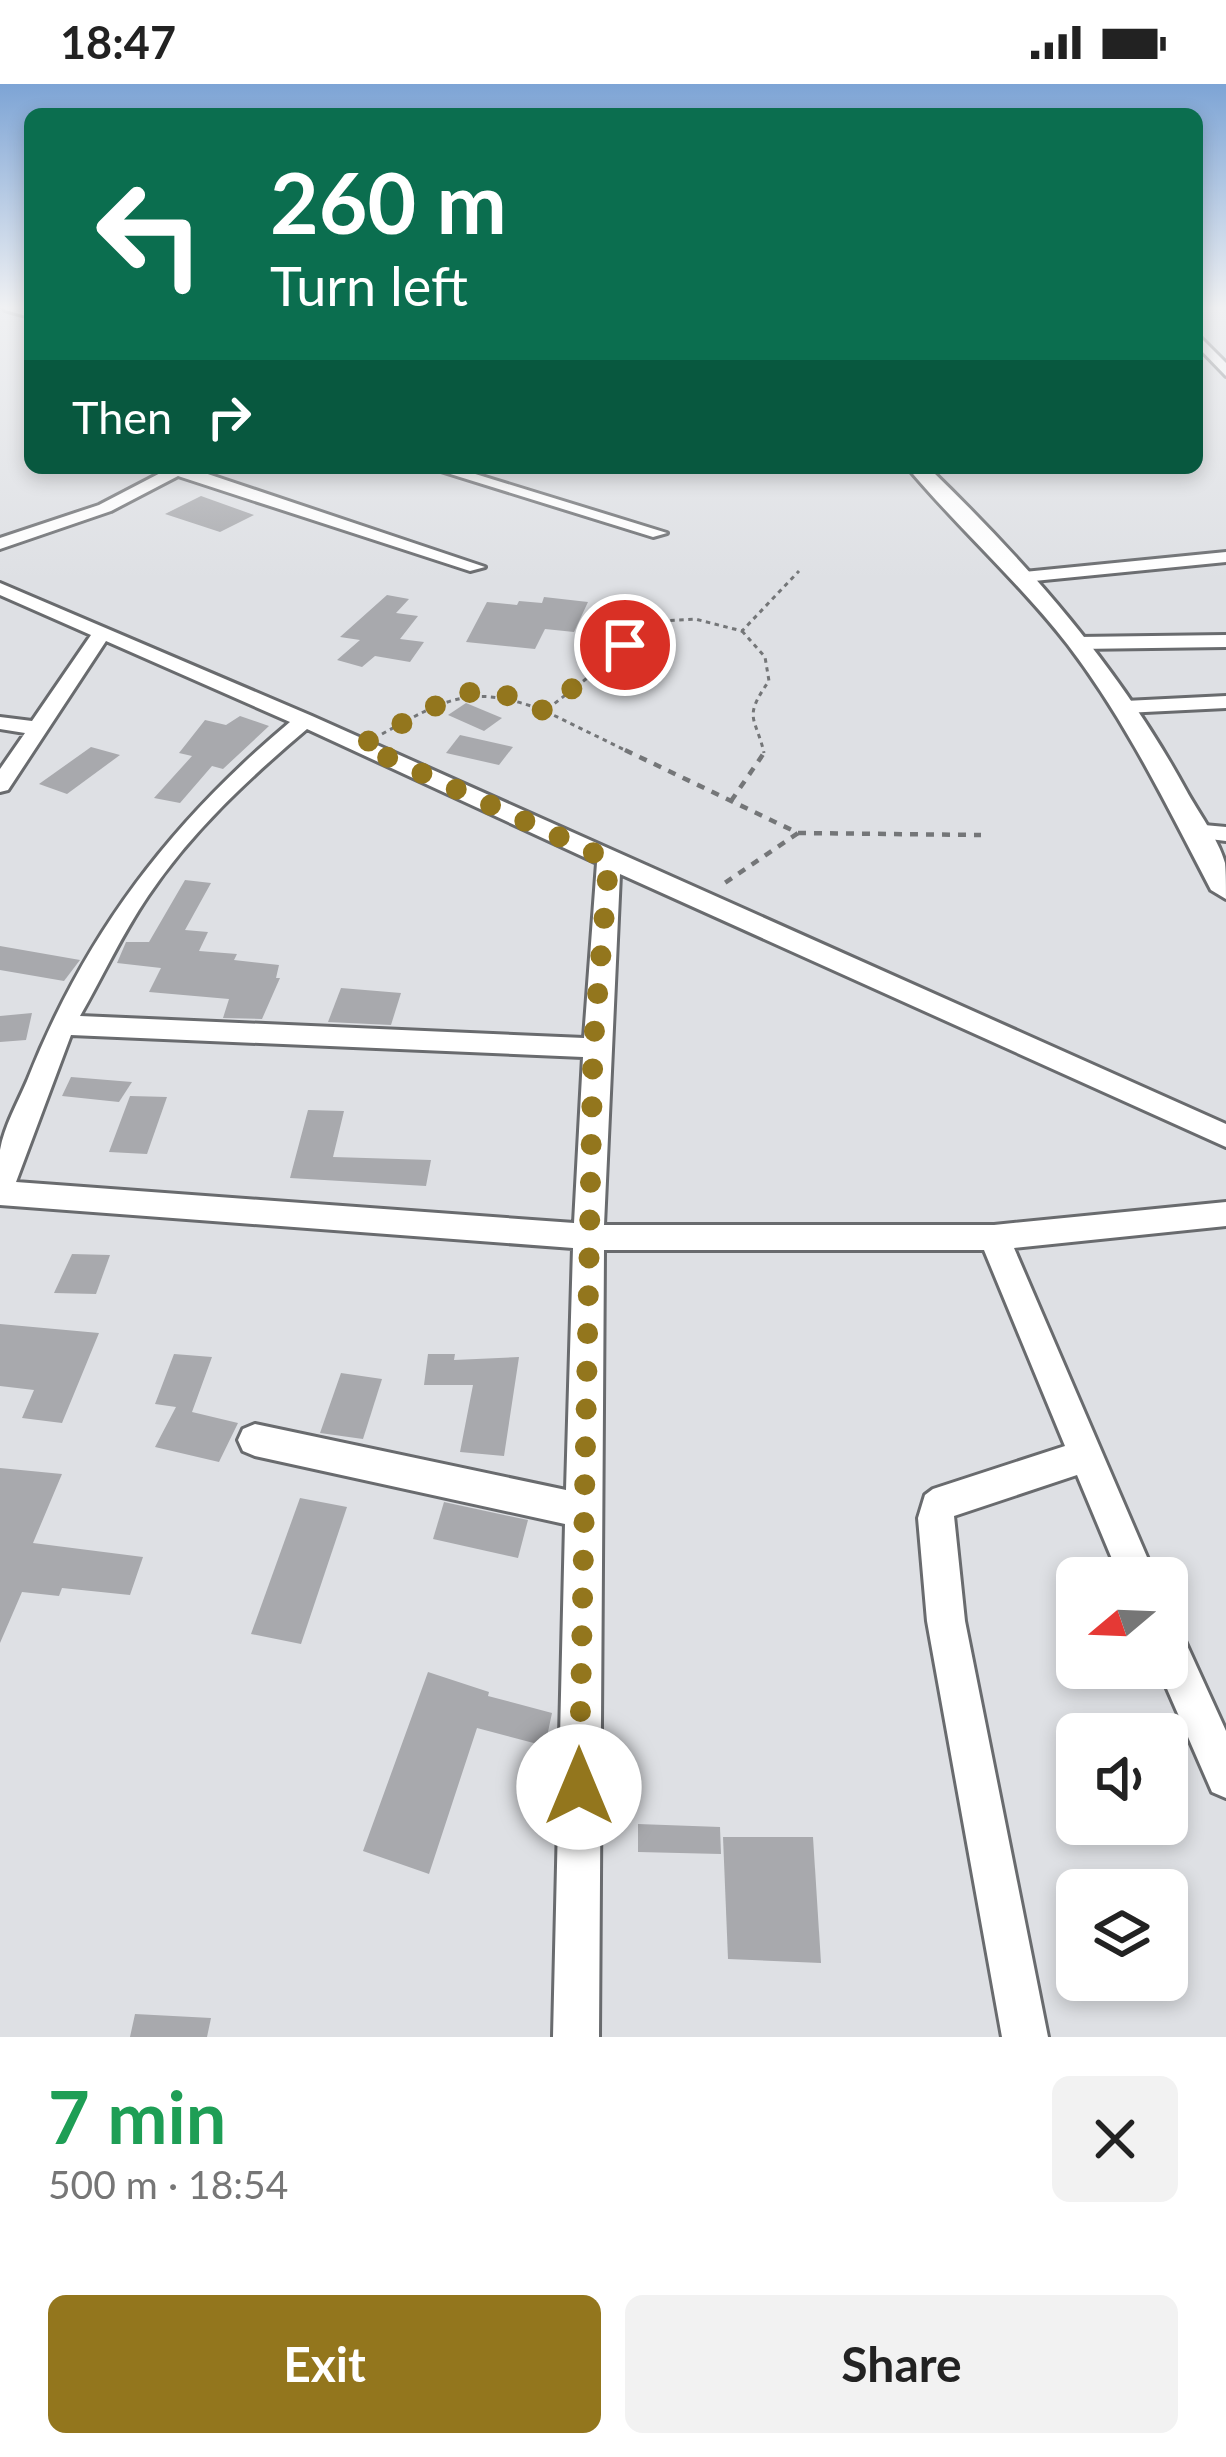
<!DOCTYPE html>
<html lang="en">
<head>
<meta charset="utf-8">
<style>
  body { margin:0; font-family:Lato,sans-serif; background:#f2f2f2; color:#222; height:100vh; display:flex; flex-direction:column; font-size:45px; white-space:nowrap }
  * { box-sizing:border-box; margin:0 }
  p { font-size:39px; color:#767676 }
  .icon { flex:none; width:66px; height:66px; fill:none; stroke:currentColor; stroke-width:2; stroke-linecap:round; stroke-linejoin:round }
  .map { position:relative; height:1953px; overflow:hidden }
  .sheet { display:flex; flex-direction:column; background:#fff; flex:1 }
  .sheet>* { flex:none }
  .guide { position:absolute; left:24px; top:24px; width:1179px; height:366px; border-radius:18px; box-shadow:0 6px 18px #0003; background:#0b6e4f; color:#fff; overflow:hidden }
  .needle { width:78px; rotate:251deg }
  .buttons { position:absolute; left:1056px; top:1473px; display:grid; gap:24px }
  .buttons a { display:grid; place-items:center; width:132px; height:132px; border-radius:18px; background:#fff; box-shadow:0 6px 18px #0003; font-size:60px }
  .pin { position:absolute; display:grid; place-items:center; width:102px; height:102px; color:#fff; margin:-51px; border:6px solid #fff; border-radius:50%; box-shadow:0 3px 12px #0007 }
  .me { position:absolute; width:132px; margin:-66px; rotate:0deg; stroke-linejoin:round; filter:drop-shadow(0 0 9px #0008) }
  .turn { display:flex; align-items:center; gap:42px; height:252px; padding:0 48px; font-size:54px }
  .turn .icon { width:156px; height:156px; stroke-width:2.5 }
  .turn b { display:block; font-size:84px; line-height:102px }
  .then { display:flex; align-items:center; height:114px; padding:0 48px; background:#0003; gap:24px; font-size:45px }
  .round { display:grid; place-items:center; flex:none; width:126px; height:126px; border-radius:18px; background:#f2f2f2 }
  .overview { display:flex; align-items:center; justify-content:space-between; height:204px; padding:0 48px }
  h1 { font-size:72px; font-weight:700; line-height:90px; color:#1e9e55 }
  .cta { display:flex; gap:24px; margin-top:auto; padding:24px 48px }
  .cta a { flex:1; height:138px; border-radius:18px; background:#93761d; color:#fff; font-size:48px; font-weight:700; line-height:138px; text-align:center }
  .cta a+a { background:#f2f2f2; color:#222 }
  .status { display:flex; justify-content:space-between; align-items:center; height:84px; padding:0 60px; background:#fff; direction:ltr }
  .status svg { height:33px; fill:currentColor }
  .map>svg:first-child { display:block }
  .building { fill:#a8a9ad }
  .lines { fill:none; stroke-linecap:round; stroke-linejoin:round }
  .minor-casing { stroke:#696b6e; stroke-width:6 }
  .tertiary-casing { stroke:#696b6e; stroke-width:6 }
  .path-far1 { stroke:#747678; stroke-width:3; stroke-dasharray:4.5 4.5; stroke-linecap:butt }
  .path { stroke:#747678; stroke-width:4.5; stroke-dasharray:8 8; stroke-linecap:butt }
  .minor { fill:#fff; fill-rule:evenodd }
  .tertiary { fill:#fff; fill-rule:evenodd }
  .route { stroke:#93761d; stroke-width:21; stroke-dasharray:0 37.8 }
</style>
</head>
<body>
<div class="status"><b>18:47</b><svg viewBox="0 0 49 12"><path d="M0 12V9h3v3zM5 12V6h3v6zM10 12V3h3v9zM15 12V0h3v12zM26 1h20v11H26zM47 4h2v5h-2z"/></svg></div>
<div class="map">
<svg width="1226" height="1953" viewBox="0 0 1226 1953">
  <rect width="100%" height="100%" fill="#dee0e4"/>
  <g class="building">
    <path d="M201,412L254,431L220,448L165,430Z"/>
    <path d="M387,511L409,515L396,529L418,532L400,555L424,558L410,578L375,572L362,583L337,576L360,556L340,553Z"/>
    <path d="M544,513L588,518L574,548L545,545L535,565L466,558L487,518L517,521L519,517L542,519Z"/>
    <path d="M466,619L502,634L484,647L448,631Z"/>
    <path d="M240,632L269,642L223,685L212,682L180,719L154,714L192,672L179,669L205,636L226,641Z"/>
    <path d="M460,651L513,663L499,681L446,669Z"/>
    <path d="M91,663L120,671L67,710L39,700Z"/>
    <path d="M185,796L211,799L185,846L208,848L199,867L237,870L234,876L279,881L276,894H280L262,935L223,934L229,915L149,908L161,884L117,879L126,858H149Z"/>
    <path d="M0,862L80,876L64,897L0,886Z"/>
    <path d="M341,904L401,909L391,941L328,938Z"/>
    <path d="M32,929L26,956L0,958V932Z"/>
    <path d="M71,993L132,998L119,1018L62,1012Z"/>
    <path d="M130,1012L167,1013L147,1070L109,1068Z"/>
    <path d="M308,1026L344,1027L333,1073L431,1076L426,1102L290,1094Z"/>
    <path d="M72,1170L110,1171L96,1210L54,1209Z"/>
    <path d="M0,1240L99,1249L62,1339L22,1334L34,1306L0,1302Z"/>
    <path d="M174,1270L212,1273L192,1328L238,1339L219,1378L155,1363L176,1323L155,1320Z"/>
    <path d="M428,1270H455L454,1276L519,1273L504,1372L460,1368L473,1301H424Z"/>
    <path d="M341,1289L382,1295L363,1355L320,1349Z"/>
    <path d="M0,1384L62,1390L33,1459L143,1473L130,1511L62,1504L59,1512L22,1508L0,1559Z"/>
    <path d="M300,1414L347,1423L301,1560L251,1550Z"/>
    <path d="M444,1418L528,1436L518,1474L433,1455Z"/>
    <path d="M428,1588L489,1608L488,1612L552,1629L545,1662L477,1644L429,1790L363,1767Z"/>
    <path d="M638,1740L720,1743L721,1770L638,1768Z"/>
    <path d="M723,1753H813L821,1879L728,1875Z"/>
    <path d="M135,1930L211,1934L207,1953H130Z"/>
  </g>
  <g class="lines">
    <defs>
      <g id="minor">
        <path d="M3,223L30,225V233L5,226Z"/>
        <path d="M1197,250L1226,279V292L1197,262Z"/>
        <path d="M170,384H190L485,483L470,487L178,392L111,427L0,465V454L99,421Z"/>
        <path d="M431,384H456L667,449L653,453Z"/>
        <path d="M1226,468V478L1024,498L1015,493L1024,488Z"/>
        <path d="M0,499L312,632L1226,1040V1063L620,790L604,1141H994L1226,1118V1142L1014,1164L1156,1494H1120L1077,1391L954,1432L965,1537L1048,1953H1002L927,1537L918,1434L925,1411L933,1405L1065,1362L984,1166H604L599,1953H553L565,1440L255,1372L243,1367L238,1356L243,1345L255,1340L566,1406L573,1164L0,1121C0,1103 0,1083 0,1066C4,1043 18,1018 27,997C85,850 170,739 290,638L106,557L8,706L0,708V685L25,649L0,645V633L32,637L91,551L0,511ZM307,645L597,779L584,954L80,932C103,892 122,850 148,812C191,748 248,695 307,645ZM71,951L583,973L574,1139L16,1098Z"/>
        <path d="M1226,551V563L1078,565L1068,559L1078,553Z"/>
        <path d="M1226,612V624L1125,629L1115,623L1125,617Z"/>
        <path d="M1193,740L1226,743V757L1185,752L1182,747Z"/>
        <path d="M1167,1540L1180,1546L1226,1647V1714L1212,1708L1158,1584H1167Z"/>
      </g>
      <path id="tertiary" d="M908,384H929C1029,481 1119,583 1186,706C1198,728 1218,754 1225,779C1226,789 1226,804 1226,815L1211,806C1167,722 1126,637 1068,561C1019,498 959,445 908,384Z"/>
    </defs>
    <use href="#minor" class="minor-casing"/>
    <use href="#tertiary" class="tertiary-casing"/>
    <g class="path-far1">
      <path d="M742,547L765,573L769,597C742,635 756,633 764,669"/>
      <path d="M382,650C448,614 471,599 545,627"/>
      <path d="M631,669L545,627L660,537L695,535L742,547L799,487"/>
    </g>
    <g class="path">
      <path d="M625,666L798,749L719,803"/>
      <path d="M731,717L766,666"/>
      <path d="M798,749L981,751"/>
    </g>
    <use href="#minor" class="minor"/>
    <use href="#tertiary" class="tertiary"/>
  </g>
  <linearGradient id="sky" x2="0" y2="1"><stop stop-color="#7da4d5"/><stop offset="0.45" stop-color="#f0f1f3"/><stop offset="1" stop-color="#f0f1f3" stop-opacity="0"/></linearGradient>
  <rect width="1226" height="496" fill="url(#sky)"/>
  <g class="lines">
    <path class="route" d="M579,1703L593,964L609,776L361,661L462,608L503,610L545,627L625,561"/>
  </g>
</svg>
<div class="buttons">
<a><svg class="needle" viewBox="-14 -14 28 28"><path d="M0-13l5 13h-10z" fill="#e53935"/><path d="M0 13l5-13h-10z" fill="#767676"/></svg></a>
<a><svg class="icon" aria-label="sound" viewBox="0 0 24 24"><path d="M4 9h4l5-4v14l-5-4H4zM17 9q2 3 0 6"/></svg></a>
<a><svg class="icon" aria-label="layers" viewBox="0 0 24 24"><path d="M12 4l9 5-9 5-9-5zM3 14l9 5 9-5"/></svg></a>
</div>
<div class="pin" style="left:625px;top:561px;background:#d93025"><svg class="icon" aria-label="arrive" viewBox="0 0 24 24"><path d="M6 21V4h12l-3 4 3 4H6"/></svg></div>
<svg class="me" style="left:579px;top:1703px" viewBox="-20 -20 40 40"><circle r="19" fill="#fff"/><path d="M0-13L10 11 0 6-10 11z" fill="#93761d"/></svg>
<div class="guide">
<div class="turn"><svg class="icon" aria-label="left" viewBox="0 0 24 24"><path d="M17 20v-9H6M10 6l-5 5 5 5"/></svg><div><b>260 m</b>Turn left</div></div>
<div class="then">Then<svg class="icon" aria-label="right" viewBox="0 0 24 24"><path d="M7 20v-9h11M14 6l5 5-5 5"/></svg></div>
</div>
</div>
<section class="sheet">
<div class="overview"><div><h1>7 min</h1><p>500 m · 18:54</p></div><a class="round"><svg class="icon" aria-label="close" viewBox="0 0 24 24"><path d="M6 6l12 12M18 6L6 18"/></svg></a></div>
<div class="cta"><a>Exit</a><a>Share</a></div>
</section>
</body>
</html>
